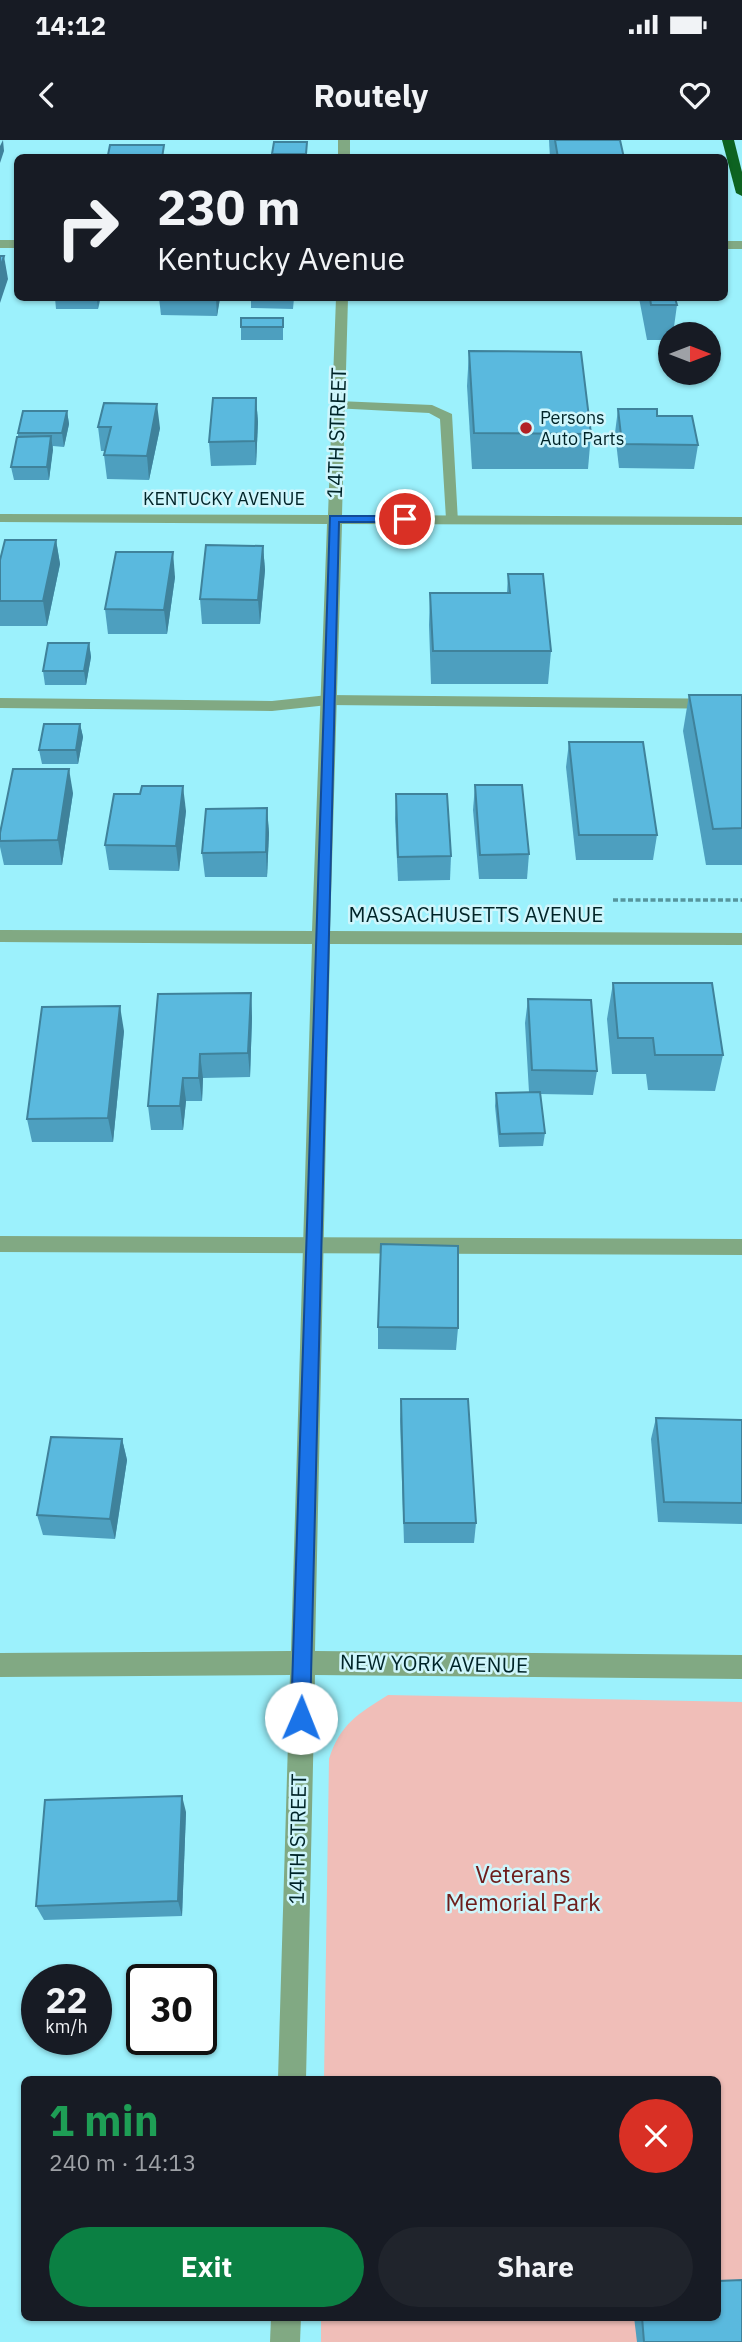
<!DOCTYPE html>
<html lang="en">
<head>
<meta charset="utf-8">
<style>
  body { margin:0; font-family:"IBM Plex Sans",sans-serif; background:#20242c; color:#f1f3f6; height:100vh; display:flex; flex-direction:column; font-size:26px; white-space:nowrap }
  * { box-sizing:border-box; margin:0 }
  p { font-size:23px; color:#9ea1a6 }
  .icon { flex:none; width:38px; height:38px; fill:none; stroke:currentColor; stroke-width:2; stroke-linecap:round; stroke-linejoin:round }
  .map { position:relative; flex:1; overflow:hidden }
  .side { position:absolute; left:21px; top:1936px; width:700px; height:245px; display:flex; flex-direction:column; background:#171b24; border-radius:10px; box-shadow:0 2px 5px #0004 }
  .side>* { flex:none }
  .top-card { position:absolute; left:14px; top:14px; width:714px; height:147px; border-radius:10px; box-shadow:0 2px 5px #0004; background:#171b24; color:#f1f3f6; overflow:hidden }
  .needle { width:46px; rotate:90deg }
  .fabs { position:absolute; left:658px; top:182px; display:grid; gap:14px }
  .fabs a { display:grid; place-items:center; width:63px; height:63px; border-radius:50%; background:#171b24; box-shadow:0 2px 5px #0004; font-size:35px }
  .speed { position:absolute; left:21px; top:1824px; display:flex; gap:14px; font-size:35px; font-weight:700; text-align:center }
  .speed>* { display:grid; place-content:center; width:91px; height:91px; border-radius:50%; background:#171b24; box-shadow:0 2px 5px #0004; line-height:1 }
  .speed small { font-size:18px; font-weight:400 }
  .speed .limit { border:4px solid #111; border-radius:10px; background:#fff; color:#111 }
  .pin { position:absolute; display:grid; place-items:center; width:60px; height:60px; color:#fff; margin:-30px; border:4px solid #fff; border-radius:50%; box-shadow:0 2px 7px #0007 }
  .me { position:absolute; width:77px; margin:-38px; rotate:1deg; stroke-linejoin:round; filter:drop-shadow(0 0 5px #0008) }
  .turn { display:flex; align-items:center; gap:24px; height:147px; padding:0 28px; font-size:32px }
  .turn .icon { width:91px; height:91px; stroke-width:2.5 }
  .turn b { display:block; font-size:49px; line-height:60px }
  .round { display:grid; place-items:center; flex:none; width:74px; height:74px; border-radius:37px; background:#20242c }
  .head { display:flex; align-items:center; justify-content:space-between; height:119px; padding:0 28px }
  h1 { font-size:42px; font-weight:700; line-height:52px; color:#1e9e55 }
  .primary-button { display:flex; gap:14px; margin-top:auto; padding:14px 28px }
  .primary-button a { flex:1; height:80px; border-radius:42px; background:#0b8043; color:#fff; font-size:28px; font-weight:700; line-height:80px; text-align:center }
  .primary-button a+a { background:#20242c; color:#f1f3f6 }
  .status { display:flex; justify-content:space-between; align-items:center; height:49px; padding:0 35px; background:#171b24; direction:ltr }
  .status svg { height:19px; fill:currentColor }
  header { display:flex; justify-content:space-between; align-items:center; height:91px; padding:0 28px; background:#171b24; font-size:32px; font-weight:700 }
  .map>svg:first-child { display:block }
  .green { fill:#f0beb8 }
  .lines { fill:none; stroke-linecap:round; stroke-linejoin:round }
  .path { stroke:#56959d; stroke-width:3.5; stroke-dasharray:5 2.5; stroke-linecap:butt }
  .lane { fill:#81a983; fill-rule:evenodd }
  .street { fill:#81a983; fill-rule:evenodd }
  .highway { fill:#0d6321; fill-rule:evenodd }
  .wall { fill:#4d9fbf }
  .shaded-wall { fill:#3f829b }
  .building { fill:#5ab9de; stroke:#3f829b; stroke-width:2 }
  .route { fill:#1a73e8; stroke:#114b97; stroke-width:2 }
  .poi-dot { fill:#b22124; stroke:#cff6fc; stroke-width:2.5 }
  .labels { text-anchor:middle; stroke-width:5; stroke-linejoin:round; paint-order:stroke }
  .far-poi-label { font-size:18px; fill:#002428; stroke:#cff6fc; text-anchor:start }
  .far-street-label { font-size:18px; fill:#002428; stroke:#cff6fc }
  .street-label { font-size:21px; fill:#002428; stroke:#cff6fc }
  .near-park-label { font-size:24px; fill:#6d1d1b; stroke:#cff6fc }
</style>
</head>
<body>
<div class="status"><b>14:12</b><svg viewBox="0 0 49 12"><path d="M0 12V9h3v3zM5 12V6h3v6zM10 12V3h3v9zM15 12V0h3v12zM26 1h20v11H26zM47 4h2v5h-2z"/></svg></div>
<header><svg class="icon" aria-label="back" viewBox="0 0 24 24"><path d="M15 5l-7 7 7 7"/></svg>Routely<svg class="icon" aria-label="heart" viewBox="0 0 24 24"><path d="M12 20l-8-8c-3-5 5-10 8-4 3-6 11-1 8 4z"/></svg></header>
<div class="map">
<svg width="742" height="2202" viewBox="0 0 742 2202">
  <rect width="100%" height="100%" fill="#9cf1fc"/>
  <path class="green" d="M388,1555L742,1562V2202H321V2177H718V1939H324L329,1619C340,1584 358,1574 388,1555Z"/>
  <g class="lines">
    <path class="path" d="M613,760H742"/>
    <g class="lane">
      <path d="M338,261L432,265L452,274L458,382L453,383L446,379L440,279L429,273L333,268L331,265Z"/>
      <path d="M328,555L742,559V569L328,565L272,571L0,568V558L272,561Z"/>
      <path d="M0,1096L742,1099V1115L0,1112Z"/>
    </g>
    <g class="street">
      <rect x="338" y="0" width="12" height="18"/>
      <rect x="0" y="100" width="18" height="8"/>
      <rect x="724" y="101" width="18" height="8"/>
      <path d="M336,158H348L342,375L742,377V385L342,384L330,791L742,793V805L330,804L315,1511L742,1515V1539L315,1535L306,1939H278L290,1535L0,1537V1513L291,1511L312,804L0,802V790L312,791L327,384L0,382V374L328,375Z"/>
      <path d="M271,2177H301L300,2202H270Z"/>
    </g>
    <path class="highway" d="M722,0H734L742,32V56L736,53Z"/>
  </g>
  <g class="wall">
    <path d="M549,0H620L624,18H550Z"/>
    <path d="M307,2V18H267L272,17V14Z"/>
    <path d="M55,158H118V161H100L98,169H56Z"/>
    <path d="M159,158H220L217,176L161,175Z"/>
    <path d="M251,158H294L293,169L251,168Z"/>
    <path d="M639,158H675L677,165L673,194H670V200H647Z"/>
    <path d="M283,178V200H241V187Z"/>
    <path d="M469,211L591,294L588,329H472L467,246Z"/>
    <path d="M256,258L258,282L256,325L211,326L209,302Z"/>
    <path d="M618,269L657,276L698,305L694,329L619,328L615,293Z"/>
    <path d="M67,271L69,284L64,307L53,306L49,340H14L11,327L18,297V293Z"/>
    <path d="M98,287L160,288L149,340L107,339L104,315L105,311H101Z"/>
    <path d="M56,400L60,424L47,486H0V420Z"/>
    <path d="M263,406L265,430L260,484H202L200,459Z"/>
    <path d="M508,434L551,511L548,544H431L429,485L430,453H507Z"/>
    <path d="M175,437L167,494H108L105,469Z"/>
    <path d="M89,503L91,517L86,545H45L43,531Z"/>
    <path d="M689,555H742V725H706L683,591Z"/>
    <path d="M80,584L83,597L78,624H42L39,610Z"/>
    <path d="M569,602L657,695L653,720H576L566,627Z"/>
    <path d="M475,645L529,714L527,739H479L473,670Z"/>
    <path d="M73,653L62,725H4L0,707V693Z"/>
    <path d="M396,654L451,716L450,740L398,741L395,679Z"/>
    <path d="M267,668L269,693L267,737H205L202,713Z"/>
    <path d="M186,671L179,731L109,730L105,705Z"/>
    <path d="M613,843L723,915L715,951L648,950L646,934H612L607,879Z"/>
    <path d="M251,853L252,878L250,937L203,938L202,961H186L183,990H151L148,966Z"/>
    <path d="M528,859L597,931L593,955L540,954L545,993L543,1006L499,1007L495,966L496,953L529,952L525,883Z"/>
    <path d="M124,891L113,1002H32L27,979Z"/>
    <path d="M378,1187L458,1188L456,1210L378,1209Z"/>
    <path d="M401,1259L476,1383L474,1403H404L400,1281Z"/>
    <path d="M656,1278L742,1280V1384L658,1382L651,1299Z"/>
    <path d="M122,1299L127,1320L115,1399L43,1395L37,1375Z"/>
    <path d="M186,1672L182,1776L44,1780L36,1766Z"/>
    <path d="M634,2177H718L742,2202H637Z"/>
  </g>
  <g class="shaded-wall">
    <path d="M3,0L4,11L0,23V6Z"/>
    <path d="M4,116L8,139L0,163V128Z"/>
    <path d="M97,158H99L98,169Z"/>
    <path d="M216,158H220L217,176Z"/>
    <path d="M256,258L258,282L256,325L255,301Z"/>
    <path d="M157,264L160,288L149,340L147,316Z"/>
    <path d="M67,271L69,284L64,307L62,293Z"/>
    <path d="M51,296L53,310L49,340L47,327Z"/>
    <path d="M56,400L60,424L47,486L43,461Z"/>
    <path d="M263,406L265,430L260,484L258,460Z"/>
    <path d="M173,412L175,437L167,494L164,470Z"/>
    <path d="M89,503L91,517L86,545L84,531Z"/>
    <path d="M80,584L83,597L78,624L76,610Z"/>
    <path d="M69,629L73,653L62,725L58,700Z"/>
    <path d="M183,646L186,671L179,731L176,706Z"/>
    <path d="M267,668L269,693L267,737L266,712Z"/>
    <path d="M251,853L252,878L250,937L248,913Z"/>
    <path d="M120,866L124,891L113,1002L108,978Z"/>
    <path d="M200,914L203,938L202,961L199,938Z"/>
    <path d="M183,938L186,961L183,990L180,966Z"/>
    <path d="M122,1299L127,1320L115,1399L110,1379Z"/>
    <path d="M182,1656L186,1672L182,1776L178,1761Z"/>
  </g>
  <g class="building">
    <path d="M555,0H620L624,18H558Z"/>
    <path d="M274,2H307L306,14H272Z"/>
    <path d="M110,5H164L162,18H87V16L108,15Z"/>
    <path d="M267,17H305V18Z"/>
    <path d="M0,116H4L0,128Z"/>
    <path d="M650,158H675L677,165H651Z"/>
    <rect x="241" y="178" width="42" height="9"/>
    <path d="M469,211L581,212L591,294L474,293Z"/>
    <path d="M213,258H256L255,301L209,302Z"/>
    <path d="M104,263L157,264L147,316L104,315L111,287H98Z"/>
    <path d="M618,269H657V276H692L698,305L622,304Z"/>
    <path d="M23,271H67L62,293H18Z"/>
    <path d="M51,296L47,327H11L17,297Z"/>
    <path d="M5,400H56L43,461H0V420Z"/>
    <path d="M206,405L263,406L258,460L200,459Z"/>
    <path d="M116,412H173L164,470L105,469Z"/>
    <path d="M508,434H543L551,511H433L430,453H510Z"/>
    <path d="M48,503H89L84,531H43Z"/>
    <path d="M689,555H742V688L713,689Z"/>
    <path d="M44,584H80L76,610H39Z"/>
    <path d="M569,602H643L657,695H579Z"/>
    <path d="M13,629H69L58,700L0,701V693Z"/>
    <path d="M475,645H522L529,714L480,715Z"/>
    <path d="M142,646H183L176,706L105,705L114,654H140Z"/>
    <path d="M396,654H447L451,716L398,717Z"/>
    <path d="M267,668L266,712L202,713L206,669Z"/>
    <path d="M613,843H712L723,915H655L653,898H618Z"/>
    <path d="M251,853L248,913L200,914L199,938H183L180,966H148L158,854Z"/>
    <path d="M528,859L591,860L597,931L532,930Z"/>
    <path d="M120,866L108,978L27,979L42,867Z"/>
    <path d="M540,952L545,993L500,994L496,953Z"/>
    <path d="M381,1104L458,1106V1188L378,1187Z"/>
    <path d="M401,1259H468L476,1383H404Z"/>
    <path d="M656,1278L742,1280V1363L664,1362Z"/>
    <path d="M51,1297L122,1299L110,1379L37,1375Z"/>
    <path d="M182,1656L178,1761L36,1766L45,1660Z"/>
    <path d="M742,2140V2202H644L642,2177H718V2141Z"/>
  </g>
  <path class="route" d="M330,376H405L411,379L405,382H339L310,1578L307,1585L301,1588L294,1585L291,1578Z"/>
  <circle class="poi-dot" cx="526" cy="288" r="7"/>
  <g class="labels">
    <g class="far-poi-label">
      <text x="540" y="284">Persons<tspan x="540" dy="21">Auto Parts</tspan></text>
    </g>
    <g class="far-street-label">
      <text x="224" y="365">KENTUCKY AVENUE</text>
    </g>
    <g class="street-label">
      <text transform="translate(337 293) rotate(-88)" y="7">14TH STREET</text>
      <text x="476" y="782">MASSACHUSETTS AVENUE</text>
      <text transform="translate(434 1524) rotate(1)" y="7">NEW YORK AVENUE</text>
      <text transform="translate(298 1699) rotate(-89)" y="7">14TH STREET</text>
    </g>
    <g class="near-park-label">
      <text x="523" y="1743">Veterans<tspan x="523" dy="28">Memorial Park</tspan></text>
    </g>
  </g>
</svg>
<div class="fabs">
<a><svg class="needle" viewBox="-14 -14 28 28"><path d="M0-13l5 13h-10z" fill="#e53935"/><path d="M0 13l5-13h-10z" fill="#9ea1a6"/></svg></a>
</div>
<div class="speed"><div>22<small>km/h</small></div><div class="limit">30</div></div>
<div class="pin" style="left:405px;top:379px;background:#d93025"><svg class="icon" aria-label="arrive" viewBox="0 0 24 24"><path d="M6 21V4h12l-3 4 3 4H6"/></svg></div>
<svg class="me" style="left:301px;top:1578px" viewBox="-20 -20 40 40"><circle r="19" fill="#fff"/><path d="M0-13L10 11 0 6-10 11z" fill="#1a73e8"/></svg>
<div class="top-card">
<div class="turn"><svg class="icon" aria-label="right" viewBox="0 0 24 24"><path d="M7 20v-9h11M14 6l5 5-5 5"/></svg><div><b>230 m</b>Kentucky Avenue</div></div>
</div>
<section class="side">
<div class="head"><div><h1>1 min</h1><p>240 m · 14:13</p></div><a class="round" style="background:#d93025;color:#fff"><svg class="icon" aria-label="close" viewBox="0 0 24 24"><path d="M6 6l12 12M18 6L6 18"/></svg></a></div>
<div class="primary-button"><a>Exit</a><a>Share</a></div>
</section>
</div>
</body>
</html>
